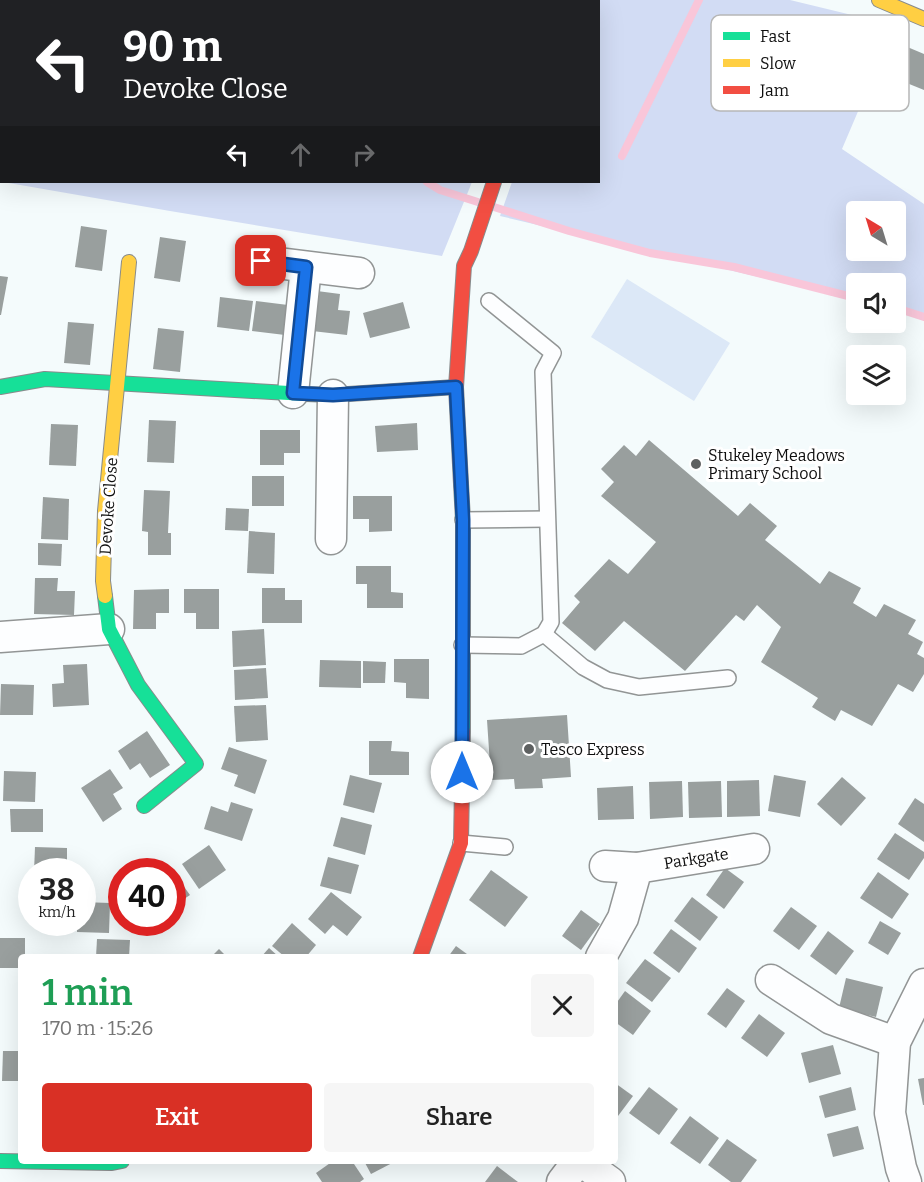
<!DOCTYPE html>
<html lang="en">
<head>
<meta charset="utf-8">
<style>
  body { margin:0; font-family:Bitter,serif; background:#f6f6f6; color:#222; height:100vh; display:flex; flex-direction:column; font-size:22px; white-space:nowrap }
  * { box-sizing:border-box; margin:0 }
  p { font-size:20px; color:#767676 }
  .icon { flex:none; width:33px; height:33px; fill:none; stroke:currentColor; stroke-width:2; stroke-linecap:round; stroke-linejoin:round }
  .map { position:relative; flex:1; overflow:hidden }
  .drawer { position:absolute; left:18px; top:954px; width:600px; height:210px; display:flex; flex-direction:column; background:#fff; border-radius:6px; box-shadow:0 6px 24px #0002 }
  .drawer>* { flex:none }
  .banner { position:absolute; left:0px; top:0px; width:600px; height:183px; box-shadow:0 6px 24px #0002; background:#202124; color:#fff; overflow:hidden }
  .needle { width:39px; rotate:322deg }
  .fabs { position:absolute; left:846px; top:201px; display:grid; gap:12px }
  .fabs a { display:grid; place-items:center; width:60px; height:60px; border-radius:6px; background:#fff; box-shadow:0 6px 24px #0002; font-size:30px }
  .speed { position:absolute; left:18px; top:858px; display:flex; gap:12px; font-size:30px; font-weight:700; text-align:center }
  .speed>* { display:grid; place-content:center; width:78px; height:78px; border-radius:50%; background:#fff; box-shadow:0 6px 24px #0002; line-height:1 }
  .speed small { font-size:15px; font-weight:400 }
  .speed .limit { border:9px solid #d22; background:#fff; color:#111 }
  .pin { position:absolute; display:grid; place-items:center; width:51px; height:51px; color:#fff; margin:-26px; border-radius:12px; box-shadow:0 3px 9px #0006 }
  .me { position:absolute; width:66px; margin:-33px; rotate:0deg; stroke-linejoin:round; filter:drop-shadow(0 0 4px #0008) }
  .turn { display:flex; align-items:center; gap:21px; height:126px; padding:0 24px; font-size:27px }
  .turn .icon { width:78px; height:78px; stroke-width:2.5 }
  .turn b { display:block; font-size:42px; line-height:51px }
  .lanes { display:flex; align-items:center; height:57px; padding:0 24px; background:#0003; justify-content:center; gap:30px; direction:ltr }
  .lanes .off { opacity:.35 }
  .round { display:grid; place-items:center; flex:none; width:63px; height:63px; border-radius:6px; background:#f6f6f6 }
  .overview { display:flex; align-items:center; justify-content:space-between; height:102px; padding:0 24px }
  h1 { font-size:36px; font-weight:600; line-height:45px; color:#1e9e55 }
  .action { display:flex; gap:12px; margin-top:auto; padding:12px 24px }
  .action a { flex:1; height:69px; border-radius:6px; background:#d93025; color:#fff; font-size:24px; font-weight:600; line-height:69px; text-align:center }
  .action a+a { background:#f6f6f6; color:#222 }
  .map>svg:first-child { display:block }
  .green { fill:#d2dcf4; fill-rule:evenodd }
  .pitch { fill:#dce8f7 }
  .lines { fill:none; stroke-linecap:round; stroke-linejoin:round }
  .stream { stroke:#f9c6d9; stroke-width:8 }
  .building { fill:#999f9e }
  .lane-casing { stroke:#929595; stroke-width:18 }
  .street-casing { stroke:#929595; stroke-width:33 }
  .fast-casing { stroke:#888b8c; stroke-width:16 }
  .slow-casing { stroke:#888b8c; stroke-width:16 }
  .jam-casing { stroke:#888b8c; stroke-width:16 }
  .lane { stroke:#fdfeff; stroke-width:15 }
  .street { stroke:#fdfeff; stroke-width:30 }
  .fast { stroke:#16e098; stroke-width:14 }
  .slow { stroke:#ffcf43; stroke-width:14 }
  .jam { stroke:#f24e42; stroke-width:14 }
  .route-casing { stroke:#114b97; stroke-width:15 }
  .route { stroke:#1a73e8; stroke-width:10 }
  .poi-dot { fill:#5e6161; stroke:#fff; stroke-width:2 }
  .labels { text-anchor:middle; stroke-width:6; stroke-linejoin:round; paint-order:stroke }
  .poi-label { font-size:16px; fill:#0e0e0e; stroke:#fff; text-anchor:start }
  .street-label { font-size:16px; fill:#0e0e0e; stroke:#fff }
  .key { fill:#fff; stroke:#b7b7b7; stroke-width:1.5 }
  .key-label { font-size:16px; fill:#0e0e0e }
</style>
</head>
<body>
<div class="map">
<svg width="924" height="1182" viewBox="0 0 924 1182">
  <rect width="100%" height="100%" fill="#f4fbfc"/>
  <g class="green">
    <path d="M0,0H505V2H2L1,181H0Z"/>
    <path d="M561,0H790L856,16L891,34L842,149L924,204V321L918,314L896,309V284H856V300L500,216L512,182H598V2L561,1ZM856,212H896V250H856Z"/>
    <path d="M3,182H472L442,256L170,211Z"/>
  </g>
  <path class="pitch" d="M627,279L730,343L694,401L591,337Z"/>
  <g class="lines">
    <g class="stream">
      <path d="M132,0L134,2"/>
      <path d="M622,156L699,0"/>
      <path d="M427,182L440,190L481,203"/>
      <path d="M494,207L569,231L650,253L734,267L856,298"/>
      <path d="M896,308L924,317"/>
    </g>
  </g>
  <g class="building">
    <path d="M905,46L924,54V90L892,77Z"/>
    <path d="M81,226L107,230L102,271L75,267Z"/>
    <path d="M160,237L186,241L180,282L154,278Z"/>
    <path d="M0,276L8,277L1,315H0Z"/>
    <path d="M317,291L340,294L338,310L350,311L347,335L312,331Z"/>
    <path d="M220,297L253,301L249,331L217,327Z"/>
    <path d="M256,301L288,305L285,335L252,331Z"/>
    <path d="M403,302L410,328L370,338L363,313Z"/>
    <path d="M68,322L94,324L90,365L64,363Z"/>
    <path d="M158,328L184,331L180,372L153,369Z"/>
    <path d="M149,420L176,421L174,463L147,462Z"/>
    <path d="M417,423L418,450L377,452L375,426Z"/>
    <path d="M51,424L78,425L76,466L49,465Z"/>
    <path d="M260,430H300V453H284V465H260Z"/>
    <path d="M649,440L738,516L750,503L777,526L765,540L820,584L829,571L861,588L853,603L876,617L884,604L916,620L908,634L923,642L917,654L924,658V674L913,692L898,684L872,726L841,710L835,721L812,707L818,698L761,662L781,627L757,605L744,621L736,615L685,671L624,621L595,651L562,623L580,602L574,596L609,559L628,574L656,542L601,496L614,482L601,469L624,445L636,456Z"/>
    <rect x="252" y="476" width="32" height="30"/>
    <path d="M144,490L170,491L168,533H171V555H148V532L142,531Z"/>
    <path d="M353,496H392V531L369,532V519H353Z"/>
    <path d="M43,497L69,499L68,540L41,539Z"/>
    <path d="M226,508L249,509L248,531L225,530Z"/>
    <path d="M249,531L275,533L274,574L247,573Z"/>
    <path d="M38,543L62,544L61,566L38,565Z"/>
    <path d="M356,566H391V592L403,593V608H367V584H356Z"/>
    <path d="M35,578H58L57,591H75L74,615L34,614Z"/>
    <path d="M262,588H285V600H302V623H262Z"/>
    <path d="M169,589V613H156V629H133L134,590Z"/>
    <path d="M184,589H219V629H196V613H184Z"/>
    <path d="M264,629L266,665L233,667L232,631Z"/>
    <path d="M394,659H429V699L406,698V683L394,682Z"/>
    <path d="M320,660L361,661V688L319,687Z"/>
    <path d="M363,661L386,662L385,683H363Z"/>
    <path d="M87,664L89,705L53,707L52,684L64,683L63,665Z"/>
    <path d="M266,668L268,698L235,700L234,670Z"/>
    <path d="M1,684L34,685L33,715H0Z"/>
    <path d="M266,705L268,740L236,742L234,706Z"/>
    <path d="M567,715L571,777L542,779L543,788L515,789L514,779L491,780L487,720Z"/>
    <path d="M147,731L170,765L150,778L140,763L130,770L118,751Z"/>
    <path d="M369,741H392L391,751L409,752V775H369Z"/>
    <path d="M229,747L267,760L255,794L234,786L238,775L221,769Z"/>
    <path d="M110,769L123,788L113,794L122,809L103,822L81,788Z"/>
    <path d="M4,771L36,772L35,802L3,801Z"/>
    <path d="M350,775L382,783L374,813L343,805Z"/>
    <path d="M774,775L806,781L800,817L768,811Z"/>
    <path d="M842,777L866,798L841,826L817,804Z"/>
    <path d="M759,780L760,816L727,817V781Z"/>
    <path d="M682,781L683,817L650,819L649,782Z"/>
    <path d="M721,781L722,817L689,818L688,782Z"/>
    <path d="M633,786L634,819L598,820L597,788Z"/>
    <path d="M915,798L924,804V842L898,824Z"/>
    <path d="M231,802L253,809L242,841L204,829L211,806L228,812Z"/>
    <path d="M10,809H43V832H11Z"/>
    <path d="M341,817L372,825L365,855L333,846Z"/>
    <path d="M895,833L924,852V858L909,880L877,859Z"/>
    <path d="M209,845L226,870L199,889L182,864Z"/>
    <path d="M35,847L67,848V872H34Z"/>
    <path d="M328,857L359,865L351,894L320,886Z"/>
    <path d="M725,868L744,882L724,909L706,895Z"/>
    <path d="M172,870L190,895L172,907Z"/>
    <path d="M491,870L528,897L505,927L469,900Z"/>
    <path d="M878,872L909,894L892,919L860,898Z"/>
    <path d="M331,892L362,917L347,936L333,925L325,934L308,919Z"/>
    <path d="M692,897L718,917L700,941L674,921Z"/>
    <path d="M82,902L110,903L109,933L77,932V922H82Z"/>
    <path d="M791,907L817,926L799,950L773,931Z"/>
    <path d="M581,910L600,924L581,950L562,936Z"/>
    <path d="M880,921L901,933L888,955L868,943Z"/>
    <path d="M292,923L316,945L306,957H285L272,946Z"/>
    <path d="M671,929L697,948L679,973L653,953Z"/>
    <path d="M828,931L854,951L836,975L810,956Z"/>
    <path d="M0,938H25V957H21V968H0Z"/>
    <path d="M97,939L130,940L129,957H96Z"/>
    <path d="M456,946L471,957H448Z"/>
    <path d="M269,948L279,957H261Z"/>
    <path d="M219,949L227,957H211Z"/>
    <path d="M645,959L671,978L652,1002L626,983Z"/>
    <path d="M846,978L883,987L876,1017L839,1008Z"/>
    <path d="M727,988L745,1001L726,1028L707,1014Z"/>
    <path d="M625,991L651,1011L633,1035L615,1022V1005Z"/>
    <path d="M759,1014L785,1033L767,1057L741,1038Z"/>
    <path d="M833,1045L841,1074L809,1083L801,1053Z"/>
    <path d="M3,1051H21V1081H2Z"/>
    <path d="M924,1078V1105H923L918,1079Z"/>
    <path d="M615,1083L633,1096L615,1120Z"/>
    <path d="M649,1087L678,1109L659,1135L629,1113Z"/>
    <path d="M851,1087L856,1110L825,1118L819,1096Z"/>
    <path d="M690,1116L719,1138L700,1164L670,1143Z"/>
    <path d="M858,1126L864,1149L833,1157L827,1134Z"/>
    <path d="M727,1139L757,1160L741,1182H731L708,1165Z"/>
    <path d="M333,1161H352L364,1179L360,1182H322L316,1173Z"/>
    <path d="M364,1161H396L371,1174Z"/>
    <path d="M497,1166L518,1182H485Z"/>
  </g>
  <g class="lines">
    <defs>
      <g id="lane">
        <path d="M463,520L547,519"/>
        <path d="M544,634L583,667L607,680L639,687L728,678"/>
        <path d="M462,645L521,646L544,634L551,622L543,372L553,353L489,301"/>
        <path d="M461,843L505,847"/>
      </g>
      <g id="street">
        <path d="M261,261L359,273"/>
        <path d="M293,393L306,267"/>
        <path d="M331,539L333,395"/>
        <path d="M0,637L109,629"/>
        <path d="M605,866L637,868"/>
        <path d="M601,957L623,918L637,868L754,849"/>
        <path d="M771,980L831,1019L895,1042"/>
        <path d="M581,1161L610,1182"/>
        <path d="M562,1182L578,1161"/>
        <path d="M906,1182L901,1168L890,1113L895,1042L924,984"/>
      </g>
      <g id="fast">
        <path d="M0,387L45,379L306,394"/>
        <path d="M461,484L463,520V731"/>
        <path d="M105,596L109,629L138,685L196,764L144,806"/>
        <path d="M0,1161L112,1163L122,1161"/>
      </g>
      <g id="slow">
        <path d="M879,0L924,19"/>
        <path d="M546,2L547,0"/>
        <path d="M306,394L333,395L456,387"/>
        <path d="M105,596L103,581L105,511L129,262"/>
      </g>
      <g id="jam">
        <path d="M461,484L456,387L464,266L471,251L494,182"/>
        <path d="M420,957L461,843L463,731"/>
      </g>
    </defs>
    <use href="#lane" class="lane-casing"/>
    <use href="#street" class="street-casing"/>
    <use href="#fast" class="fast-casing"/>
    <use href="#slow" class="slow-casing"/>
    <use href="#jam" class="jam-casing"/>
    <use href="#lane" class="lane"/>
    <use href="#street" class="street"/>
    <use href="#fast" class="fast"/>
    <use href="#slow" class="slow"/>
    <use href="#jam" class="jam"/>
  </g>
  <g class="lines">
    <defs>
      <path id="route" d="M261,261L306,267L293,393L333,395L456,387L463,520L462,772"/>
    </defs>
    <use href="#route" class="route-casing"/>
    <use href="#route" class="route"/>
  </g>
  <g class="poi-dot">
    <circle cx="696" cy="464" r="6"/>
    <circle cx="529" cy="749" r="6"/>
  </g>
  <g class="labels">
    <g class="poi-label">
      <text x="708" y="461">Stukeley Meadows<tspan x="708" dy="18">Primary School</tspan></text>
      <text x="541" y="755">Tesco Express</text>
    </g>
    <g class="street-label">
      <text transform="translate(108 506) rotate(-86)" y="6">Devoke Close</text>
      <text transform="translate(696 858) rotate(-9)" y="6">Parkgate</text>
    </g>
  </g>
  <rect x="711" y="15" width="198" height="96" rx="9" class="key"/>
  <rect x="723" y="32" width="27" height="8" fill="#16e098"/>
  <rect x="723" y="59" width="27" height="8" fill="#ffcf43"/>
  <rect x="723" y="86" width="27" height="8" fill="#f24e42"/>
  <g class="key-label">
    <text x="760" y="42">Fast</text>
    <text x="760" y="69">Slow</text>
    <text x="760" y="96">Jam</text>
  </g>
</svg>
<div class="fabs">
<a><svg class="needle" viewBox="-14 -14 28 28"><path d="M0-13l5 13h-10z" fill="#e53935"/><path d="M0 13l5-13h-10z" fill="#767676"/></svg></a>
<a><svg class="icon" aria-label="sound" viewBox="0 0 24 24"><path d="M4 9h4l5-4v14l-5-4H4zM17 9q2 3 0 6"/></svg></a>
<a><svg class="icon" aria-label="layers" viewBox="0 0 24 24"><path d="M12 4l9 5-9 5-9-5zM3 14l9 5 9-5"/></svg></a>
</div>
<div class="speed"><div>38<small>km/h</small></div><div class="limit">40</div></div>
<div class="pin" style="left:261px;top:261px;background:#d93025"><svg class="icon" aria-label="arrive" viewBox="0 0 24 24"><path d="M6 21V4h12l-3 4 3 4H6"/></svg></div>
<svg class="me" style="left:462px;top:772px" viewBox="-20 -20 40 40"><circle r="19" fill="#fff"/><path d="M0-13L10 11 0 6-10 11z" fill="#1a73e8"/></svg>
<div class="banner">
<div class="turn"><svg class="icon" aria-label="left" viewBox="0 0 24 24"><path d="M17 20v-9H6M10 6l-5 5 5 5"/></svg><div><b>90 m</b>Devoke Close</div></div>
<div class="lanes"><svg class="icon" aria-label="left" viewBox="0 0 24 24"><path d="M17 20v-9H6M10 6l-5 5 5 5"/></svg><svg class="icon off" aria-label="ahead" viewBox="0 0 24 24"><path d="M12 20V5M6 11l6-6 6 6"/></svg><svg class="icon off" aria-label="right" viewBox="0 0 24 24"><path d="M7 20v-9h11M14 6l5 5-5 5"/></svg></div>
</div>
<section class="drawer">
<div class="overview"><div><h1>1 min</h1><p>170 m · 15:26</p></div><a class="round"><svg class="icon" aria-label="close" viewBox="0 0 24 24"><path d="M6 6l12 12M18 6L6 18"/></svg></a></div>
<div class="action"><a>Exit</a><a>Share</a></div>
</section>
</div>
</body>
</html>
